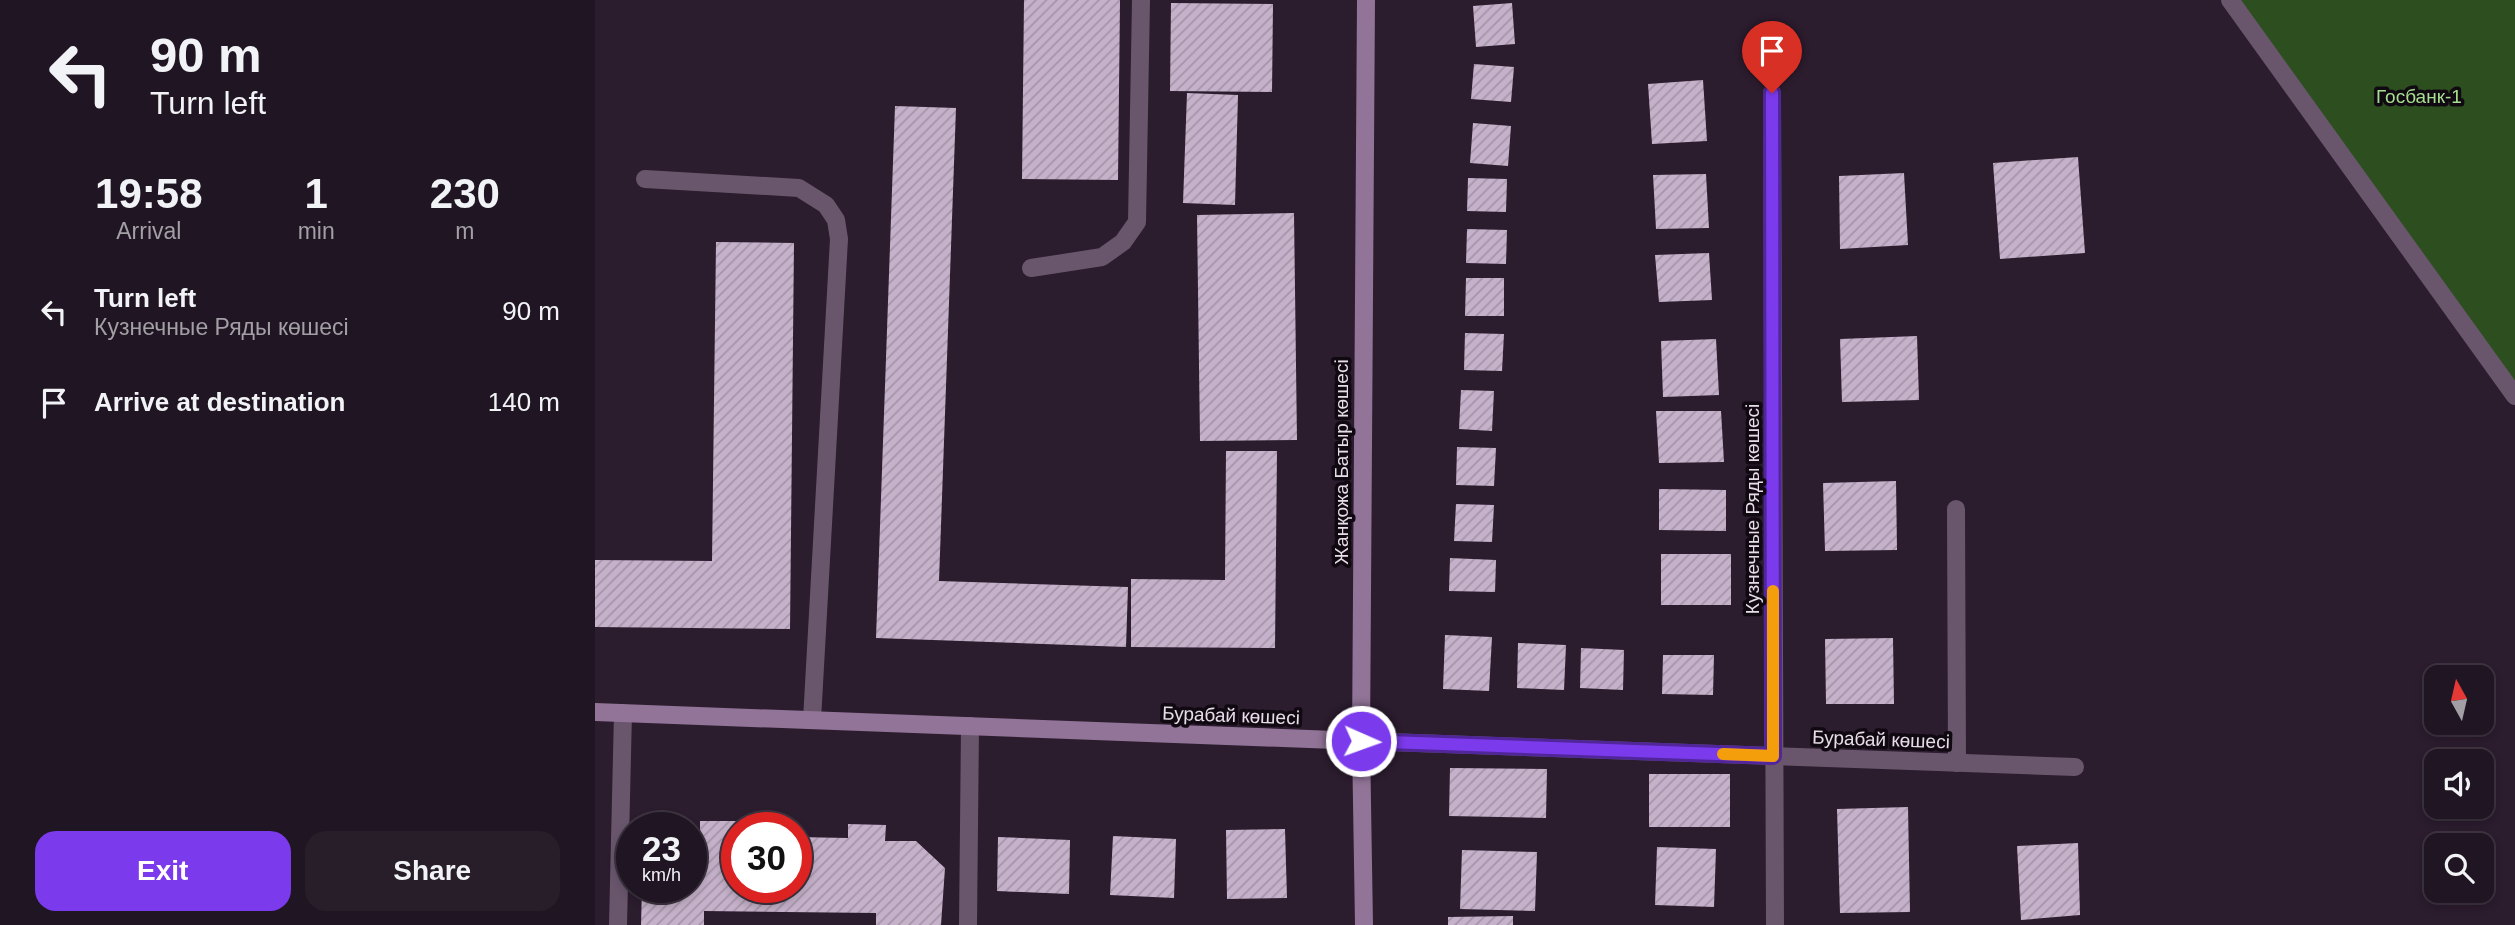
<!DOCTYPE html>
<html lang="en">
<head>
<meta charset="utf-8">
<style>
  body { margin:0; font-family:Helvetica,sans-serif; background:#281e2a; color:#f1f3f6; height:100vh; display:flex; flex-direction:column; font-size:26px; white-space:nowrap }
  * { box-sizing:border-box; margin:0 }
  p { font-size:23px; color:#a29fa5 }
  .icon { flex:none; width:38px; height:38px; fill:none; stroke:currentColor; stroke-width:2; stroke-linecap:round; stroke-linejoin:round }
  .map { position:relative; flex:1; overflow:hidden }
  .details { display:flex; flex-direction:column; background:#201522; width:595px }
  .details>* { flex:none }
  .top-card { background:#201522; color:#f1f3f6; overflow:hidden }
  .needle { width:46px; rotate:352deg }
  .tools { position:absolute; left:1829px; top:665px; display:grid; gap:14px }
  .tools a { display:grid; place-items:center; width:70px; height:70px; border-radius:14px; background:#201522; box-shadow:0 4px 10px #0003,0 0 0 2px #3d3440; font-size:35px }
  .speed { position:absolute; left:21px; top:812px; display:flex; gap:14px; font-size:35px; font-weight:700; text-align:center }
  .speed>* { display:grid; place-content:center; width:91px; height:91px; border-radius:50%; background:#201522; box-shadow:0 4px 10px #0003,0 0 0 2px #3d3440; line-height:1 }
  .speed small { font-size:18px; font-weight:400 }
  .speed .limit { border:10px solid #d22; background:#fff; color:#111 }
  .pin { position:absolute; display:grid; place-items:center; width:60px; height:60px; color:#fff; margin:-72px -30px; border-radius:50% 50% 50% 0; rotate:-45deg; box-shadow:0 0 7px #0007 }
  .pin .icon { rotate:45deg }
  .me { position:absolute; width:77px; margin:-38px; rotate:92deg; stroke-linejoin:round; filter:drop-shadow(0 0 5px #0008) }
  .turn { display:flex; align-items:center; gap:24px; height:147px; padding:0 35px; font-size:32px }
  .turn .icon { width:91px; height:91px; stroke-width:2.5 }
  .turn b { display:block; font-size:49px; line-height:60px }
  .eta { display:flex; justify-content:space-evenly; align-items:center; height:119px; text-align:center }
  .eta b { font-size:42px; font-weight:800; line-height:49px }
  .action { display:flex; gap:14px; margin-top:auto; padding:14px 35px }
  .action a { flex:1; height:80px; border-radius:21px; background:#7c3aed; color:#fff; font-size:28px; font-weight:800; line-height:80px; text-align:center }
  .action a+a { background:#281e2a; color:#f1f3f6 }
  ul { padding:0; list-style:none }
  li { display:flex; align-items:center; gap:21px; height:91px; padding:0 35px }
  li div { flex:1 }
  li b { display:block; font-size:26px }
  li em { font-style:normal }
  main { display:flex; flex:1; min-height:0 }
  .map>svg:first-child { display:block }
  .garden { fill:#2d4f20 }
  .building { fill:url(#building-hatch) }
  .lines { fill:none; stroke-linecap:round; stroke-linejoin:round }
  .lane { stroke:#69566d; stroke-width:18 }
  .street { stroke:#69566d; stroke-width:18 }
  .secondary { stroke:#917497; stroke-width:18 }
  .route-casing { stroke:#51269a; stroke-width:18 }
  .route { stroke:#7c3aed; stroke-width:12 }
  .slow { stroke:#f59e0b; stroke-width:12 }
  .labels { text-anchor:middle; stroke-width:7; stroke-linejoin:round; paint-order:stroke }
  .park-label { font-size:19px; fill:#a5df8f; stroke:#100911 }
  .street-label { font-size:19px; fill:#e7dde9; stroke:#100911 }
</style>
</head>
<body>
<main>
<section class="details">
<div class="top-card">
<div class="turn"><svg class="icon" aria-label="left" viewBox="0 0 24 24"><path d="M17 20v-9H6M10 6l-5 5 5 5"/></svg><div><b>90 m</b>Turn left</div></div>
</div>
<div class="eta">
<div><b>19:58</b><p>Arrival</p></div>
<div><b>1</b><p>min</p></div>
<div><b>230</b><p>m</p></div>
</div>
<ul>
<li><svg class="icon" aria-label="left" viewBox="0 0 24 24"><path d="M17 20v-9H6M10 6l-5 5 5 5"/></svg><div><b>Turn left</b><p>Кузнечные Ряды көшесі</p></div><em>90 m</em></li>
<li><svg class="icon" aria-label="arrive" viewBox="0 0 24 24"><path d="M6 21V4h12l-3 4 3 4H6"/></svg><div><b>Arrive at destination</b></div><em>140 m</em></li>
</ul>
<div class="action"><a>Exit</a><a>Share</a></div>
</section>
<div class="map">
<svg width="1920" height="925" viewBox="0 0 1920 925">
  <defs>
    <pattern id="building-hatch" width="6" height="6" patternUnits="userSpaceOnUse" patternTransform="scale(1.75)"><rect width="6" height="6" fill="#c5b1ca"/><path d="M-1 1l2-2M0 6l6-6M5 7l2-2" fill="none" stroke="#a595a9"/></pattern>
  </defs>
  <rect width="100%" height="100%" fill="#2b1c2e"/>
  <path class="garden" d="M1635,0H1920V396Z"/>
  <g class="building">
    <path d="M429,0H525L523,180L427,179Z"/>
    <path d="M576,3L678,4L677,92L575,91Z"/>
    <path d="M917,3L920,44L881,47L878,6Z"/>
    <path d="M879,64L919,67L916,102L876,99Z"/>
    <path d="M1108,80L1112,141L1057,144L1053,84Z"/>
    <path d="M592,93L643,95L640,205L588,203Z"/>
    <path d="M300,106L361,108L344,581L533,587L531,647L281,638Z"/>
    <path d="M878,123L916,126L913,166L875,163Z"/>
    <path d="M1483,157L1490,253L1405,259L1398,163Z"/>
    <path d="M1309,173L1313,245L1245,249L1244,176Z"/>
    <path d="M1111,174L1114,228L1061,229L1058,175Z"/>
    <path d="M873,178L912,179L911,212L872,211Z"/>
    <path d="M699,213L702,440L605,441L602,215Z"/>
    <path d="M872,229L912,230L911,264L871,263Z"/>
    <path d="M121,242L199,243L195,629L0,627V560L117,561Z"/>
    <path d="M1114,253L1117,300L1064,302L1060,255Z"/>
    <path d="M871,278H909V316H870Z"/>
    <path d="M870,333L909,334L907,371L869,370Z"/>
    <path d="M1322,336L1324,400L1247,402L1245,339Z"/>
    <path d="M1121,339L1124,395L1068,397L1066,341Z"/>
    <path d="M866,390L899,391L897,431L864,429Z"/>
    <path d="M1061,411H1126L1129,462L1064,463Z"/>
    <path d="M862,447L901,448L899,486L861,485Z"/>
    <path d="M631,451H682L680,648L536,647V579L630,580Z"/>
    <path d="M1301,481L1302,550L1230,551L1228,483Z"/>
    <path d="M1064,489L1131,490V531L1064,530Z"/>
    <path d="M861,504L899,505L897,542L859,541Z"/>
    <rect x="1066" y="554" width="70" height="51"/>
    <path d="M855,558L901,560L900,592L854,591Z"/>
    <path d="M850,635L897,637L894,691L848,689Z"/>
    <path d="M1298,638L1299,704H1231L1230,639Z"/>
    <path d="M923,643L971,645L969,690L922,688Z"/>
    <path d="M986,648L1029,650L1028,690L985,688Z"/>
    <path d="M1068,655H1119L1118,695L1067,694Z"/>
    <path d="M855,768L952,769L951,818L854,816Z"/>
    <rect x="1054" y="774" width="81" height="53"/>
    <path d="M1313,807L1315,912L1245,913L1242,809Z"/>
    <path d="M105,821H146V828H142V887H201V837L253,838V824L291,825L290,841H321L350,868L346,925H281V913L109,911V925H46L47,887H96V835L105,836Z"/>
    <path d="M690,829L692,898L632,899L631,830Z"/>
    <path d="M518,836L581,839L579,898L515,895Z"/>
    <path d="M403,837L475,840L474,894L402,891Z"/>
    <path d="M1483,843L1485,915L1426,920L1422,846Z"/>
    <path d="M1062,847L1121,849L1119,907L1060,905Z"/>
    <path d="M867,850L942,852L940,911L865,909Z"/>
    <path d="M918,916V925H853V917Z"/>
  </g>
  <g class="lines">
    <g class="lane">
      <path d="M1635,0L1920,396"/>
      <path d="M50,179L204,188L231,205L241,220L244,239L217,720"/>
      <path d="M436,268L507,257L528,242L542,222L546,0"/>
      <path d="M1361,509L1362,763"/>
      <path d="M23,925L28,713"/>
      <path d="M373,925L375,726"/>
    </g>
    <g class="street">
      <path d="M1177,93L1180,925"/>
      <path d="M766,741L1480,767"/>
    </g>
    <g class="secondary">
      <path d="M0,712L766,741"/>
      <path d="M769,925L766,741L771,0"/>
    </g>
  </g>
  <g class="lines">
    <defs>
      <path id="route" d="M766,741L1178,756L1177,93"/>
    </defs>
    <use href="#route" class="route-casing"/>
    <use href="#route" class="route"/>
    <path class="slow" d="M1128,754L1178,756V591"/>
  </g>
  <g class="labels">
    <g class="park-label">
      <text x="1824" y="103">Госбанк-1</text>
    </g>
    <g class="street-label">
      <text transform="translate(746 462) rotate(-90)" y="7">Жанқожа Батыр көшесі</text>
      <text transform="translate(1157 509) rotate(-90)" y="7">Кузнечные Ряды көшесі</text>
      <text transform="translate(636 715) rotate(2)" y="7">Бурабай көшесі</text>
      <text transform="translate(1286 739) rotate(2)" y="7">Бурабай көшесі</text>
    </g>
  </g>
</svg>
<div class="tools">
<a><svg class="needle" viewBox="-14 -14 28 28"><path d="M0-13l5 13h-10z" fill="#e53935"/><path d="M0 13l5-13h-10z" fill="#a29fa5"/></svg></a>
<a><svg class="icon" aria-label="sound" viewBox="0 0 24 24"><path d="M4 9h4l5-4v14l-5-4H4zM17 9q2 3 0 6"/></svg></a>
<a><svg class="icon" aria-label="search" viewBox="0 0 24 24"><circle cx="10" cy="10" r="6"/><path d="M15 15l6 6"/></svg></a>
</div>
<div class="speed"><div>23<small>km/h</small></div><div class="limit">30</div></div>
<div class="pin" style="left:1177px;top:93px;background:#d93025"><svg class="icon" aria-label="arrive" viewBox="0 0 24 24"><path d="M6 21V4h12l-3 4 3 4H6"/></svg></div>
<svg class="me" style="left:766px;top:741px" viewBox="-20 -20 40 40"><circle r="17" fill="#7c3aed" stroke="#fff" stroke-width="3"/><path d="M0-11L8 9 0 5-8 9z" fill="#fff"/></svg>
</div>
</main>
</body>
</html>
